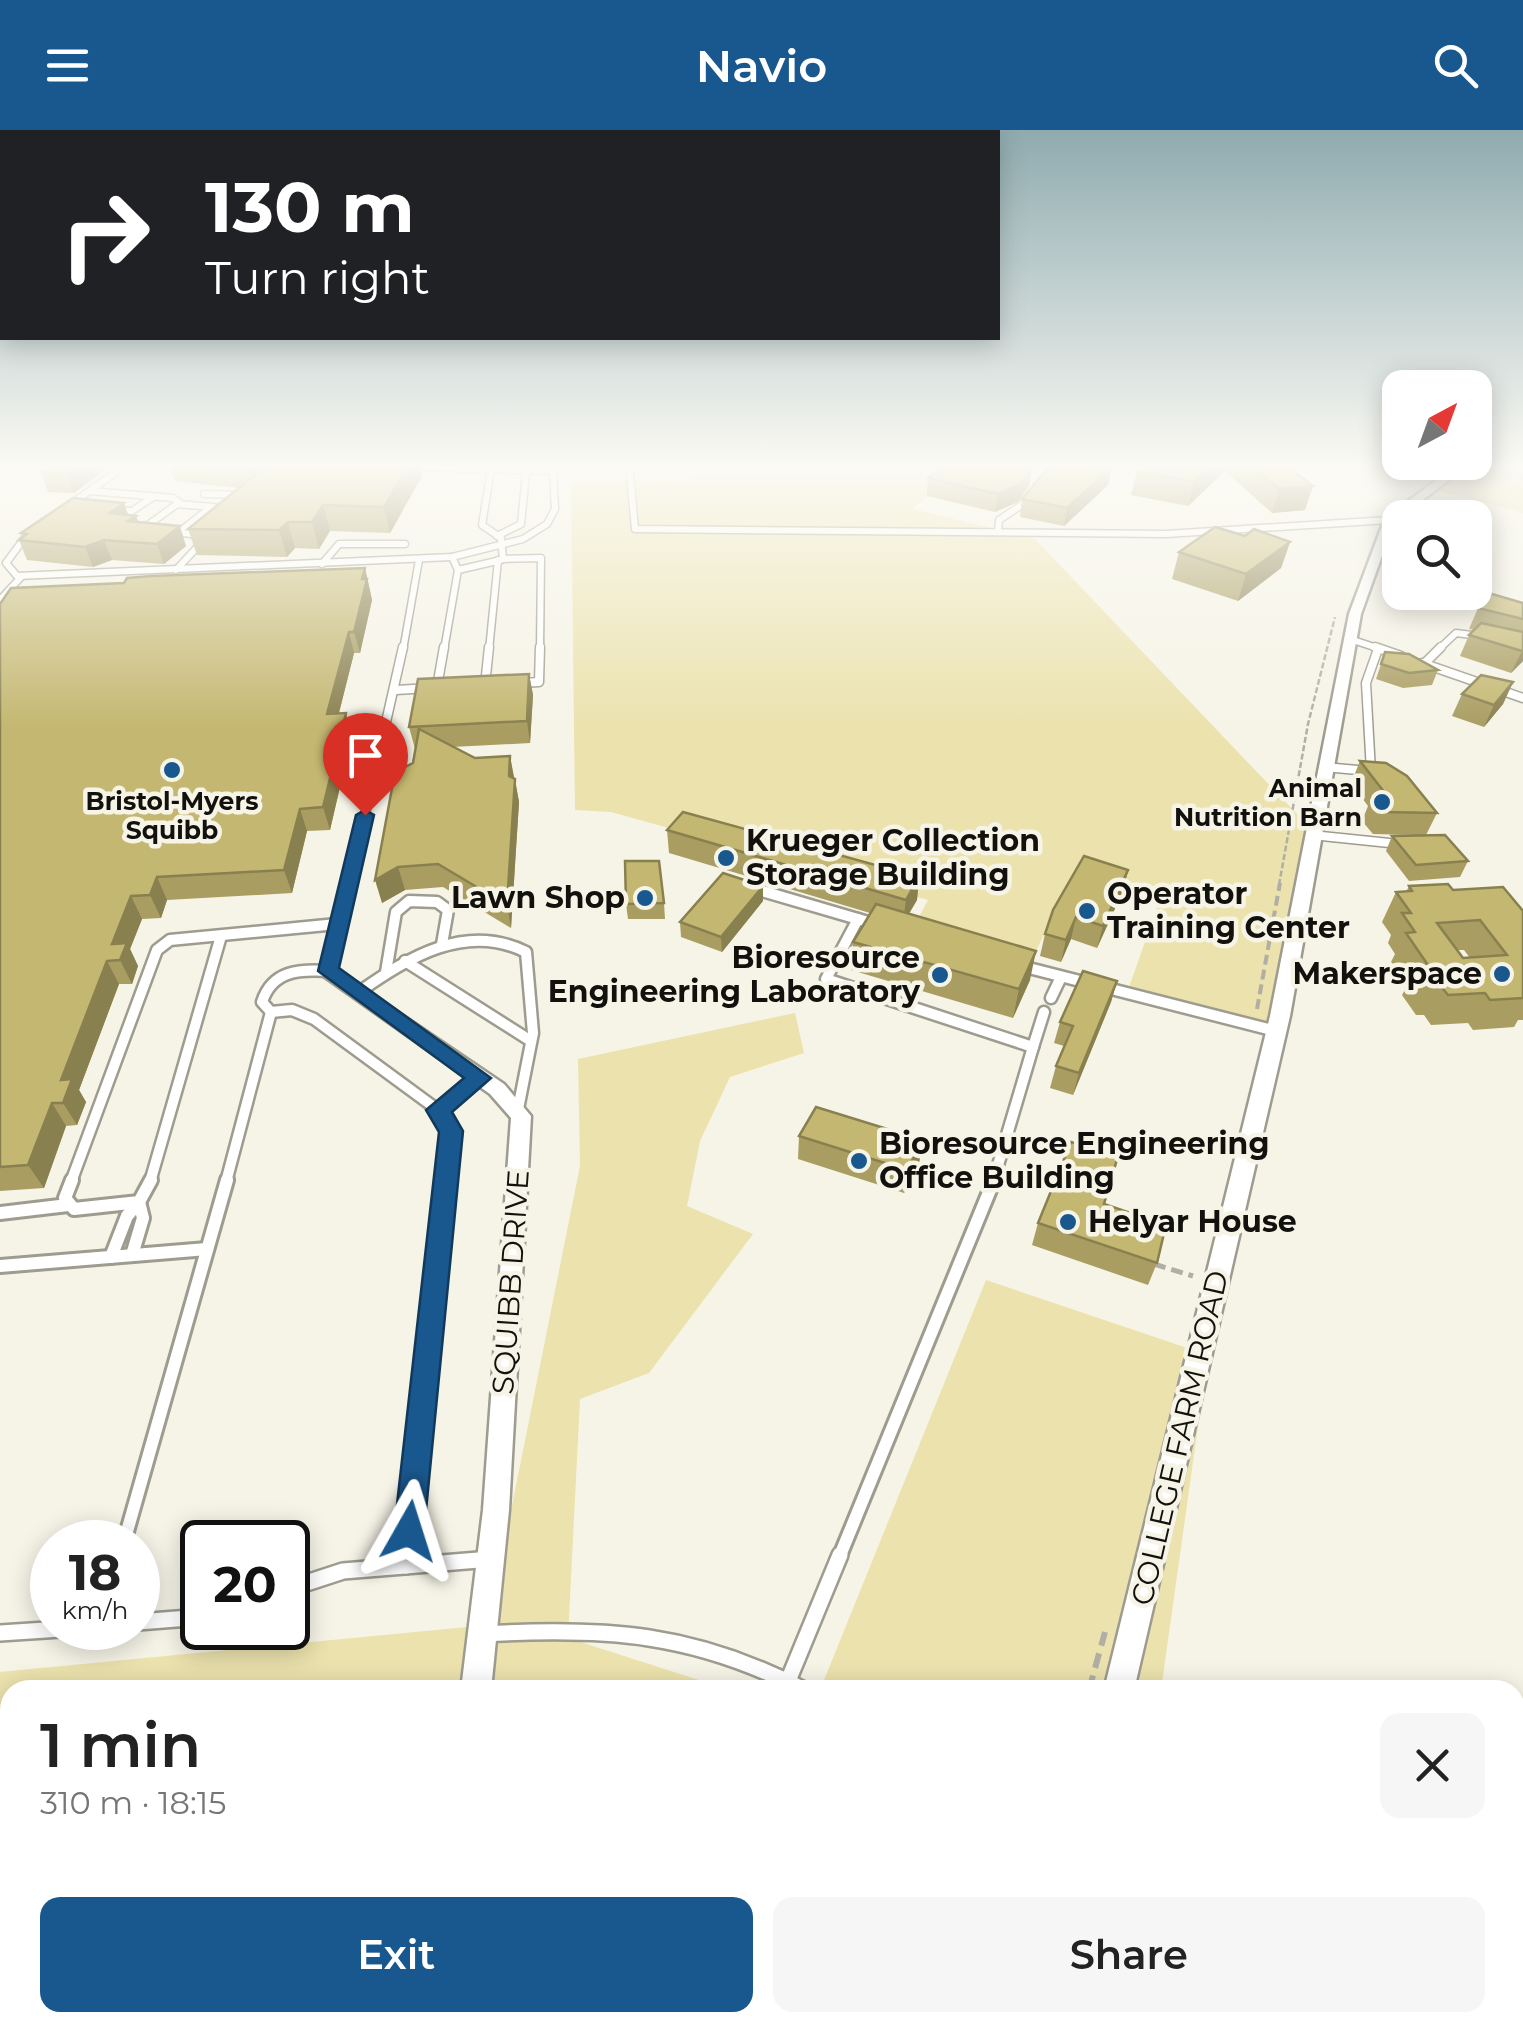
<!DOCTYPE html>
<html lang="en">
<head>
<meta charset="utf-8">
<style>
  body { margin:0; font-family:Montserrat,sans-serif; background:#f6f6f6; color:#222; height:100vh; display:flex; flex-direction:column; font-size:38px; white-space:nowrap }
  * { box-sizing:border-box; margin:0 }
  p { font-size:32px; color:#767676 }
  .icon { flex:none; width:55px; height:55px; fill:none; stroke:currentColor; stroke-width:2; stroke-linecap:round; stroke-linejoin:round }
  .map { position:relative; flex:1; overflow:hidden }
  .sheet { position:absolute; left:0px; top:1550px; width:1525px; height:352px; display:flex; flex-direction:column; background:#fff; border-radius:30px 30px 0 0; box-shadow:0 5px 25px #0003 }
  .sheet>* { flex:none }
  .hud { position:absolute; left:0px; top:0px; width:1000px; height:210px; box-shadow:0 5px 25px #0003; background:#202124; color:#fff; overflow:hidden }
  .needle { width:65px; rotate:41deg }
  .fabs { position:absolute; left:1382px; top:240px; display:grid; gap:20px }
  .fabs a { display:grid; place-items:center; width:110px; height:110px; border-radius:20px; background:#fff; box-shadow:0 5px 25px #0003; font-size:50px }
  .speed { position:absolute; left:30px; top:1390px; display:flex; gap:20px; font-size:50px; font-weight:700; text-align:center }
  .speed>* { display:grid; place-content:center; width:130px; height:130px; border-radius:50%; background:#fff; box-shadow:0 5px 25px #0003; line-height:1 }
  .speed small { font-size:25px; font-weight:400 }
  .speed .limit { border:5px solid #111; border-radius:15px; background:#fff; color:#111 }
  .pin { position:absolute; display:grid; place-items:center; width:85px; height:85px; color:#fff; margin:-102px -42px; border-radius:50% 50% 50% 0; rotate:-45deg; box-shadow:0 0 10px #0007 }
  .pin .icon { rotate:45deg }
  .me { position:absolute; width:110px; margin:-55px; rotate:6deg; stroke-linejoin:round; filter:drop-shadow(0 0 8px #0008) }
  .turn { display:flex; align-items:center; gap:35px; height:210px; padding:0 40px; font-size:45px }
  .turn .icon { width:130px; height:130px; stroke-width:2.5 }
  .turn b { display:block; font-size:70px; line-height:85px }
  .round { display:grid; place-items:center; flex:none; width:105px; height:105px; border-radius:20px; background:#f6f6f6 }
  .overview { display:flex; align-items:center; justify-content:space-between; height:170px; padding:0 40px }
  h1 { font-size:60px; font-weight:600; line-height:75px }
  .cta { display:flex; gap:20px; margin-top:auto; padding:20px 40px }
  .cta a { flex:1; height:115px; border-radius:20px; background:#19588e; color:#fff; font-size:40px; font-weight:600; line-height:115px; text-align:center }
  .cta a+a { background:#f6f6f6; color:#222 }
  header { display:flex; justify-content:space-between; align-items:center; height:130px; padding:0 40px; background:#19588e; color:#fff; font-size:45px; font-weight:600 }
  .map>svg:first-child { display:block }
  .green { fill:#ebe2ad }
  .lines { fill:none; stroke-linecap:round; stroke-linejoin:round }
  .lane-far4-casing { stroke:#9e9b8f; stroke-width:9 }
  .lane-far3-casing { stroke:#9e9b8f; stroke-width:11 }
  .lane-far2-casing { stroke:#9e9b8f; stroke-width:15 }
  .lane-far1-casing { stroke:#9e9b8f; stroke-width:18 }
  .lane-casing { stroke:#9e9b8f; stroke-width:20 }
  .street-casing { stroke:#9e9b8f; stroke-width:5 }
  .path-far3 { stroke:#b1afa5; stroke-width:2.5; stroke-dasharray:6 2.5; stroke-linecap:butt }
  .path-far2 { stroke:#b1afa5; stroke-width:4; stroke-dasharray:10 5; stroke-linecap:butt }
  .path-far1 { stroke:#b1afa5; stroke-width:5; stroke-dasharray:12 6; stroke-linecap:butt }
  .path { stroke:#b1afa5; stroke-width:6; stroke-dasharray:15 8; stroke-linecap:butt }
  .lane-far4 { stroke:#fff; stroke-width:6 }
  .lane-far3 { stroke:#fff; stroke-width:8 }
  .lane-far2 { stroke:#fff; stroke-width:10 }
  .lane-far1 { stroke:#fff; stroke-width:12 }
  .lane { stroke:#fff; stroke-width:15 }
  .street { fill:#fff; fill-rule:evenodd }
  .wall { fill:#a99d61; fill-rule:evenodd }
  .shaded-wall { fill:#89804f }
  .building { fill:#c4b771; stroke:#89804f; stroke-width:2.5; fill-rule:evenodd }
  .route { fill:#19588e; stroke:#10395c; stroke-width:2.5 }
  .poi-dot { fill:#19588e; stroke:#f6f4e7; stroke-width:4 }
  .labels { text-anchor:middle; stroke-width:9; stroke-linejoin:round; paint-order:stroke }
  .far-poi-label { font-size:25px; font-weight:bold; fill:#12110d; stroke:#f6f4e7; text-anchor:end }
  .poi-label { font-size:30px; font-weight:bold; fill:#12110d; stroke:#f6f4e7; text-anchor:start }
  .street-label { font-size:30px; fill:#12110d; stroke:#f6f4e7 }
</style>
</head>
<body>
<header><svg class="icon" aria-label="menu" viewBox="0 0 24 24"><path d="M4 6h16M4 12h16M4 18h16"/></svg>Navio<svg class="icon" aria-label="search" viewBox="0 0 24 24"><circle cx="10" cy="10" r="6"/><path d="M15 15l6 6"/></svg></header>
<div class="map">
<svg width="1523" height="1901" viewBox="0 0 1523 1901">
  <rect width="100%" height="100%" fill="#f6f4e7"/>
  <g class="green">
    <path d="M885,333L945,350L913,379L1035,409L1315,703L1285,900L1129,857L1161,767L1075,742L1030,833L912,800L928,770L611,682L575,680L571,351L687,350L747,335L871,344Z"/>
    <path d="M1485,333H1523V383L1439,361Z"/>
    <path d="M795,883L804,923L730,947L700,1011L687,1076L753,1104L649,1243L580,1269L568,1508L730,1560H10V1892L1115,1893L1113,1901H0V1542L488,1495L580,1036L578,929Z"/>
    <path d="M986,1150L1208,1225L1161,1560H820Z"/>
  </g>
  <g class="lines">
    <defs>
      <g id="lane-far4">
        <path d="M492,333L482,395L501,408L503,429L541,428L540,520"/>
        <path d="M629,333L635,399L1166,404L1389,390"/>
        <path d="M90,361L173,368L181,374"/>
        <path d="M204,364L243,365"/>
        <path d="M68,376L129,333"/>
        <path d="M115,380L132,381L153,367"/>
        <path d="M144,398L177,374L213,377"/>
        <path d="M998,402L999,390L1029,370"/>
        <path d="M26,406L6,433L17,446L452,427L523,409L547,394L555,379L553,341L407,337"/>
        <path d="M202,406L179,402L210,378L229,377"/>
        <path d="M497,406L521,394L527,333"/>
        <path d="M322,434L339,414H405"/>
        <path d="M176,440L202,412"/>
        <path d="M458,440L501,430"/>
        <path d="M0,470L22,446"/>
        <path d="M1350,509L1383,520"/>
        <path d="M403,520L419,430"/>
        <path d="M444,520L458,440L452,427"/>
        <path d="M489,520L498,430"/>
        <path d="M1438,520L1456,503L1480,506"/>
      </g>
      <g id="lane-far3">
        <path d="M1375,517L1401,526"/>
        <path d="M1422,533L1523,568"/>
        <path d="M1424,534L1441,517"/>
        <path d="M521,553L539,552L540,517"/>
        <path d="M485,555L489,517"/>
        <path d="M437,557L444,517"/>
        <path d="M396,560L430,558"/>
        <path d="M1324,637L1369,641"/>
        <path d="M1371,641L1366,553L1378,519"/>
        <path d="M1312,705L1399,714"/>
        <path d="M349,755L403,517"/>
      </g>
      <g id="lane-far2">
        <path d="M752,758L875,794"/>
        <path d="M858,789L826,849L1033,917L1044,882"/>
        <path d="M405,831L531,911"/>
        <path d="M1021,836L1276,901"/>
        <path d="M386,842L396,782L409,771L437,772L448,780L442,814"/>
        <path d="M359,862C409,827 466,792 526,822L533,903L518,979"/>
        <path d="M1051,868L1061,847"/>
        <path d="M271,882L292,880L314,889L438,980L480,948"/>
        <path d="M438,980L451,1001L446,1052"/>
        <path d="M71,1052L157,820L170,810L337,794"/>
        <path d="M150,1052L221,806"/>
        <path d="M226,1052L271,882L262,872C272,841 298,839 328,841L350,753"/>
        <path d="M993,1052L1033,917"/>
      </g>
      <g id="lane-far1">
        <path d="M72,1050L65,1068L74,1079L139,1072L151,1050"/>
        <path d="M0,1083L68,1075"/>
        <path d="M111,1127L127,1086L139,1072L143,1088L132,1125"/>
        <path d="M0,1136L207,1119"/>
        <path d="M124,1412L227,1050"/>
        <path d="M407,1428L446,1050"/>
        <path d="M839,1428L994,1050"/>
      </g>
      <g id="lane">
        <path d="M406,1436L407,1425"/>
        <path d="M288,1459L343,1441L491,1429"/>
        <path d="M138,1492L202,1487"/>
        <path d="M0,1503L76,1498"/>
        <path d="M485,1504C606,1497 695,1503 804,1560"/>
        <path d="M788,1551L840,1425"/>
      </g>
      <g id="street">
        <path d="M1460,333H1471L1394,392L1361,484L1290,886L1134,1560H1104L1270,886L1349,484L1385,388Z"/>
        <path d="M328,835L504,954L531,986L509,1380L491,1560H461L483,1380L511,988L490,964L322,845L319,841L322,837Z"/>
        <path d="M409,1892H443L442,1901H408Z"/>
        <path d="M1022,1892H1056L1054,1901H1020Z"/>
      </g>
    </defs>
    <use href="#lane-far4" class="lane-far4-casing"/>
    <use href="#lane-far3" class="lane-far3-casing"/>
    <use href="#lane-far2" class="lane-far2-casing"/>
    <use href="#lane-far1" class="lane-far1-casing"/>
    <use href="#lane" class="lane-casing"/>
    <use href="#street" class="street-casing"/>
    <path class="path-far3" d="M1279,755L1308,594L1335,487"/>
    <path class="path-far2" d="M1257,879L1280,753"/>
    <path class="path-far1" d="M1154,1134L1193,1146"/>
    <g class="path">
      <path d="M1089,1560L1105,1502"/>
      <path d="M997,1901L999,1892"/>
    </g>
    <use href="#lane-far4" class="lane-far4"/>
    <use href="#lane-far3" class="lane-far3"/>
    <use href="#lane-far2" class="lane-far2"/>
    <use href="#lane-far1" class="lane-far1"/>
    <use href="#lane" class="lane"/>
    <use href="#street" class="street"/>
  </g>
  <g class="wall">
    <path d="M53,333H114L74,363L48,362L41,342Z"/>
    <path d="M168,333L422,346L390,403L330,401L319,419L295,418L287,427L197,425L188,399L239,358L175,351Z"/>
    <path d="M1146,333H1283L1305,380L1272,383L1225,341L1188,376L1131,365L1137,341Z"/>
    <path d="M1112,337L1108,355L1064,396L1020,387L1022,369Z"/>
    <path d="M1032,338L1029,356L1018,372L995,382L927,366L928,348Z"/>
    <path d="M124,373L128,385L136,386L138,392L186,416L164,434L112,430L93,437L27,430L19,410L23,407L21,403Z"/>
    <path d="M1245,406L1290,412L1281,438L1238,471L1172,449L1179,422Z"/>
    <path d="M365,438L372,470L360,523H354L339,583H346L352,605L330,700L307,701L292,763L167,770L161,788L142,789L130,819L138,836L132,854H119L79,960L86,972L77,995L66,996L44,1058L0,1061V474L124,453Z"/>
    <path d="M1523,473V531L1511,543L1460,526L1469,505L1474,500L1469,499L1478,478Z"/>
    <path d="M1385,522L1438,540L1432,555L1403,558L1376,549Z"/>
    <path d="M529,544L533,565L530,613L452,617L475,628L510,626L519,672L511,798L443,757L405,760L382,773L415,619L409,597Z"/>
    <path d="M1513,552L1503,574L1484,597L1452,586L1462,564Z"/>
    <path d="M1360,631L1437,683L1426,705L1468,731L1460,747L1409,751L1386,721L1392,706L1416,705L1373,704L1362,691L1368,676L1351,653Z"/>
    <path d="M667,700L919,747L917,770L909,784L1030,850L1013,888L851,840L853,812L870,783L669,723Z"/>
    <path d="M1128,740L1123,761L1097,818L1071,809L1061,832L1040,826L1045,804Z"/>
    <path d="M1409,756L1453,760L1523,781V890H1518L1514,897L1473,900L1468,893L1431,895L1424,885H1416L1402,865L1407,856L1391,832L1395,824L1388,813L1391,805L1382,792L1396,762H1406ZM1457,820H1464L1470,828H1463Z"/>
    <path d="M763,771L722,822L681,807L680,792Z"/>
    <path d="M664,773L665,789H628L626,774Z"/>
    <path d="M1117,851L1111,872L1073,965L1050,958L1056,936L1064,916L1054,913L1060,892Z"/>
    <path d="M799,1006L923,1010L919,1033L904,1063L798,1029Z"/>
    <path d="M1104,1074L1157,1133L1148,1155L1032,1115L1038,1093Z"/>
  </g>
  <g class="shaded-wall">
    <path d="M82,333H114L74,363L67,344Z"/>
    <path d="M257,333H284L255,359L249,340Z"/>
    <path d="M410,333H419L422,346L390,403L384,377Z"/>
    <path d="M1215,333H1227L1225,341L1188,376L1194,352Z"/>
    <path d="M1112,337L1108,355L1064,396L1067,378Z"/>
    <path d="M1032,338L1029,356L1018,372L995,382L998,364Z"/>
    <path d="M1313,356L1305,380L1272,383L1279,359Z"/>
    <path d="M124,373L130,390L136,386L143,405L110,383Z"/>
    <path d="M323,375L330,401L319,419L312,392Z"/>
    <path d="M288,392L295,418L287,427L279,400Z"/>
    <path d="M180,396L186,416L164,434L157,414Z"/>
    <path d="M104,410L112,430L93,437L85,417Z"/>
    <path d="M1290,412L1281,438L1238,471L1246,444Z"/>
    <path d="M365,438L372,470L360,523L354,502Z"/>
    <path d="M349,502L354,523L333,606L327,584Z"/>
    <path d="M1523,520V531L1511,543L1522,521Z"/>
    <path d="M529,544L533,565L530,613L527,591Z"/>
    <path d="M1513,552L1503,574L1484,597L1494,575Z"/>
    <path d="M346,583L352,605L330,700L323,677Z"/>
    <path d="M510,626L514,649L509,646Z"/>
    <path d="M515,649L519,672L511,798L507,775Z"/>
    <path d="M300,679L307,701L292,763L284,740Z"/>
    <path d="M398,737L405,760L382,773L375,750Z"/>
    <path d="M1128,740L1123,761L1097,818L1103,796Z"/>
    <path d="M157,747L167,770L161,788L150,765Z"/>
    <path d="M919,747L917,770L903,793L906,770Z"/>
    <path d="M763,756V771L722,822L721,807Z"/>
    <path d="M131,766L142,789L130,819L138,836L132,854L112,814Z"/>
    <path d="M1076,787L1071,809L1061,832L1066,810Z"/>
    <path d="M1036,821L1030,850L1013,888L1019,859Z"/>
    <path d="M107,831L119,854L79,960L86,972L77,995L63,973L61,950Z"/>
    <path d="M1117,851L1111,872L1073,965L1079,943Z"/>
    <path d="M52,973L66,996L44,1058L28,1035Z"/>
    <path d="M923,1010L919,1033L904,1063L907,1040Z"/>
  </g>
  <g class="building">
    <path d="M53,333H82L67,344L41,342Z"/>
    <path d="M171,333H257L249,340Z"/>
    <path d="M270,333H410L384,377L323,375L312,392H288L279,400L188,399Z"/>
    <path d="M949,333H1008L1032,338L1021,354L998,364L928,348Z"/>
    <path d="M1052,333H1110L1112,337L1067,378L1022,369Z"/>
    <path d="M1146,333H1215L1194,352L1137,341Z"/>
    <path d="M1248,333H1283L1313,356L1279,359Z"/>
    <path d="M73,368L124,373L110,383L136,386L128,391L180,396L157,414L104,410L85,417L19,410L27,404L21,403Z"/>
    <path d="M1215,397L1245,406L1254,399L1290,412L1246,444L1179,422Z"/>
    <path d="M365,438L362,449H367L354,502H349L327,584L346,583L323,677L300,679L284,740L157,747L150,765L131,766L112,814L127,813L120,830L107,831L61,950L72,949L63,973H52L28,1035L0,1037V474L11,458L124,453L127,448L151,446Z"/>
    <path d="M1492,464L1523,473V489L1478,478Z"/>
    <path d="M1481,493L1523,502V520L1522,521L1469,505Z"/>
    <path d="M1385,522L1409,524L1438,540L1409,543L1381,534Z"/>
    <path d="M529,544L527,591L409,597L418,549Z"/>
    <path d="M1481,545L1513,552L1494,575L1462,564Z"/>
    <path d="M419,599L475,628L510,626L509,646L515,649L507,775L438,734L398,737L375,750L395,642L413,633Z"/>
    <path d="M1360,631L1386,633L1407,646L1437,683L1383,682L1372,668L1388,667Z"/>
    <path d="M683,682L919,747L906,770L667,700Z"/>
    <path d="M1445,705L1468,731L1416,735L1392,706Z"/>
    <path d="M1084,726L1128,740L1103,796L1076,787L1066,810L1045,804L1053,780Z"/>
    <path d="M625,731H659L664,773L626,774Z"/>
    <path d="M723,743L763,756L721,807L680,792Z"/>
    <path d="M1448,754L1453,760L1503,757L1523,781V868L1490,870L1485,863L1448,865L1440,855L1432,856L1418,835H1428L1406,803L1415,802L1402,783H1411L1396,762L1412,761L1409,756ZM1480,790L1507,825L1463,828L1437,793Z"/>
    <path d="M876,774L1036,821L1019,859L853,812Z"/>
    <path d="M1083,841L1117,851L1079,943L1056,936L1073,896L1060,892Z"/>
    <path d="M816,977L923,1010L907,1040L799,1006Z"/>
    <path d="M1071,1012L1118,1026L1104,1074L1166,1095L1157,1133L1038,1093Z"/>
  </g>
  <linearGradient id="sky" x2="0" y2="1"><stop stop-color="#8fabaf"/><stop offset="0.56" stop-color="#fbfaf4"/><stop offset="1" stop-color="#fbfaf4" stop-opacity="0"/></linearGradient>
  <rect width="1523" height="599" fill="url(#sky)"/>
  <path class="route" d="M365,680L374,685L339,838L491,948L452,982L463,1001L424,1401L420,1411L409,1416L398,1411L394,1401L439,1002L426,980L464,948L318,841L356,685Z"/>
  <g class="poi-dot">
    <circle cx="172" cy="640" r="10"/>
    <circle cx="1382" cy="672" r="10"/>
    <circle cx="726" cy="728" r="10"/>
    <circle cx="645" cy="768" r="10"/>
    <circle cx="1087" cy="781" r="10"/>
    <circle cx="1502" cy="844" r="10"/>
    <circle cx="940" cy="845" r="10"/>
    <circle cx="859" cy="1031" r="10"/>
    <circle cx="1068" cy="1092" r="10"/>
  </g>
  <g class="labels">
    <g class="far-poi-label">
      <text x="1362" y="667">Animal<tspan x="1362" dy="29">Nutrition Barn</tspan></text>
      <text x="172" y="680" text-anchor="middle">Bristol-Myers<tspan x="172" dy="29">Squibb</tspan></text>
    </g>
    <g class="poi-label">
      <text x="746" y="721">Krueger Collection<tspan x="746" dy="34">Storage Building</tspan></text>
      <text x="1107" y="774">Operator<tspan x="1107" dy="34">Training Center</tspan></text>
      <text x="625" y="778" text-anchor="end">Lawn Shop</text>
      <text x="920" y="838" text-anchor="end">Bioresource<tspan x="920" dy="34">Engineering Laboratory</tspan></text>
      <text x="1482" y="854" text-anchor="end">Makerspace</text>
      <text x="879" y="1024">Bioresource Engineering<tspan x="879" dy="34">Office Building</tspan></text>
      <text x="1088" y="1102">Helyar House</text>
    </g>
    <g class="street-label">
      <text transform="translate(511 1152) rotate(-86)" y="10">SQUIBB DRIVE</text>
      <text transform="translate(1180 1308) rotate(-77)" y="10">COLLEGE FARM ROAD</text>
    </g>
  </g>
</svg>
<div class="fabs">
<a><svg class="needle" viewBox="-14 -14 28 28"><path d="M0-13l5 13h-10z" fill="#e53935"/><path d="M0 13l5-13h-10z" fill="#767676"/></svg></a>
<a><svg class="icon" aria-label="search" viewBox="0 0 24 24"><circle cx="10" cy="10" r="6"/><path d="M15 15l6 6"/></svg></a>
</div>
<div class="speed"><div>18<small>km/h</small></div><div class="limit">20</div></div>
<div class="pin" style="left:365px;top:685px;background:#d93025"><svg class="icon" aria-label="arrive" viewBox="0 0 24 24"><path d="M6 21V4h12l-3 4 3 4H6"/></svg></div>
<svg class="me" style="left:409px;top:1401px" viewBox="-20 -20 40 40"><path d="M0-17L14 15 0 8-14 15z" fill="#19588e" stroke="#fff" stroke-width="4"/></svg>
<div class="hud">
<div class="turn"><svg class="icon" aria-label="right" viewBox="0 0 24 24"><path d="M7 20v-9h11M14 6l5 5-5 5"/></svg><div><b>130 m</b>Turn right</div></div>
</div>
<section class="sheet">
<div class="overview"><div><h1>1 min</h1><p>310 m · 18:15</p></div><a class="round"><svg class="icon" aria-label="close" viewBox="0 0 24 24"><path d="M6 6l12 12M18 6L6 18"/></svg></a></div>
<div class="cta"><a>Exit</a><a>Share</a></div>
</section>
</div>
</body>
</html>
